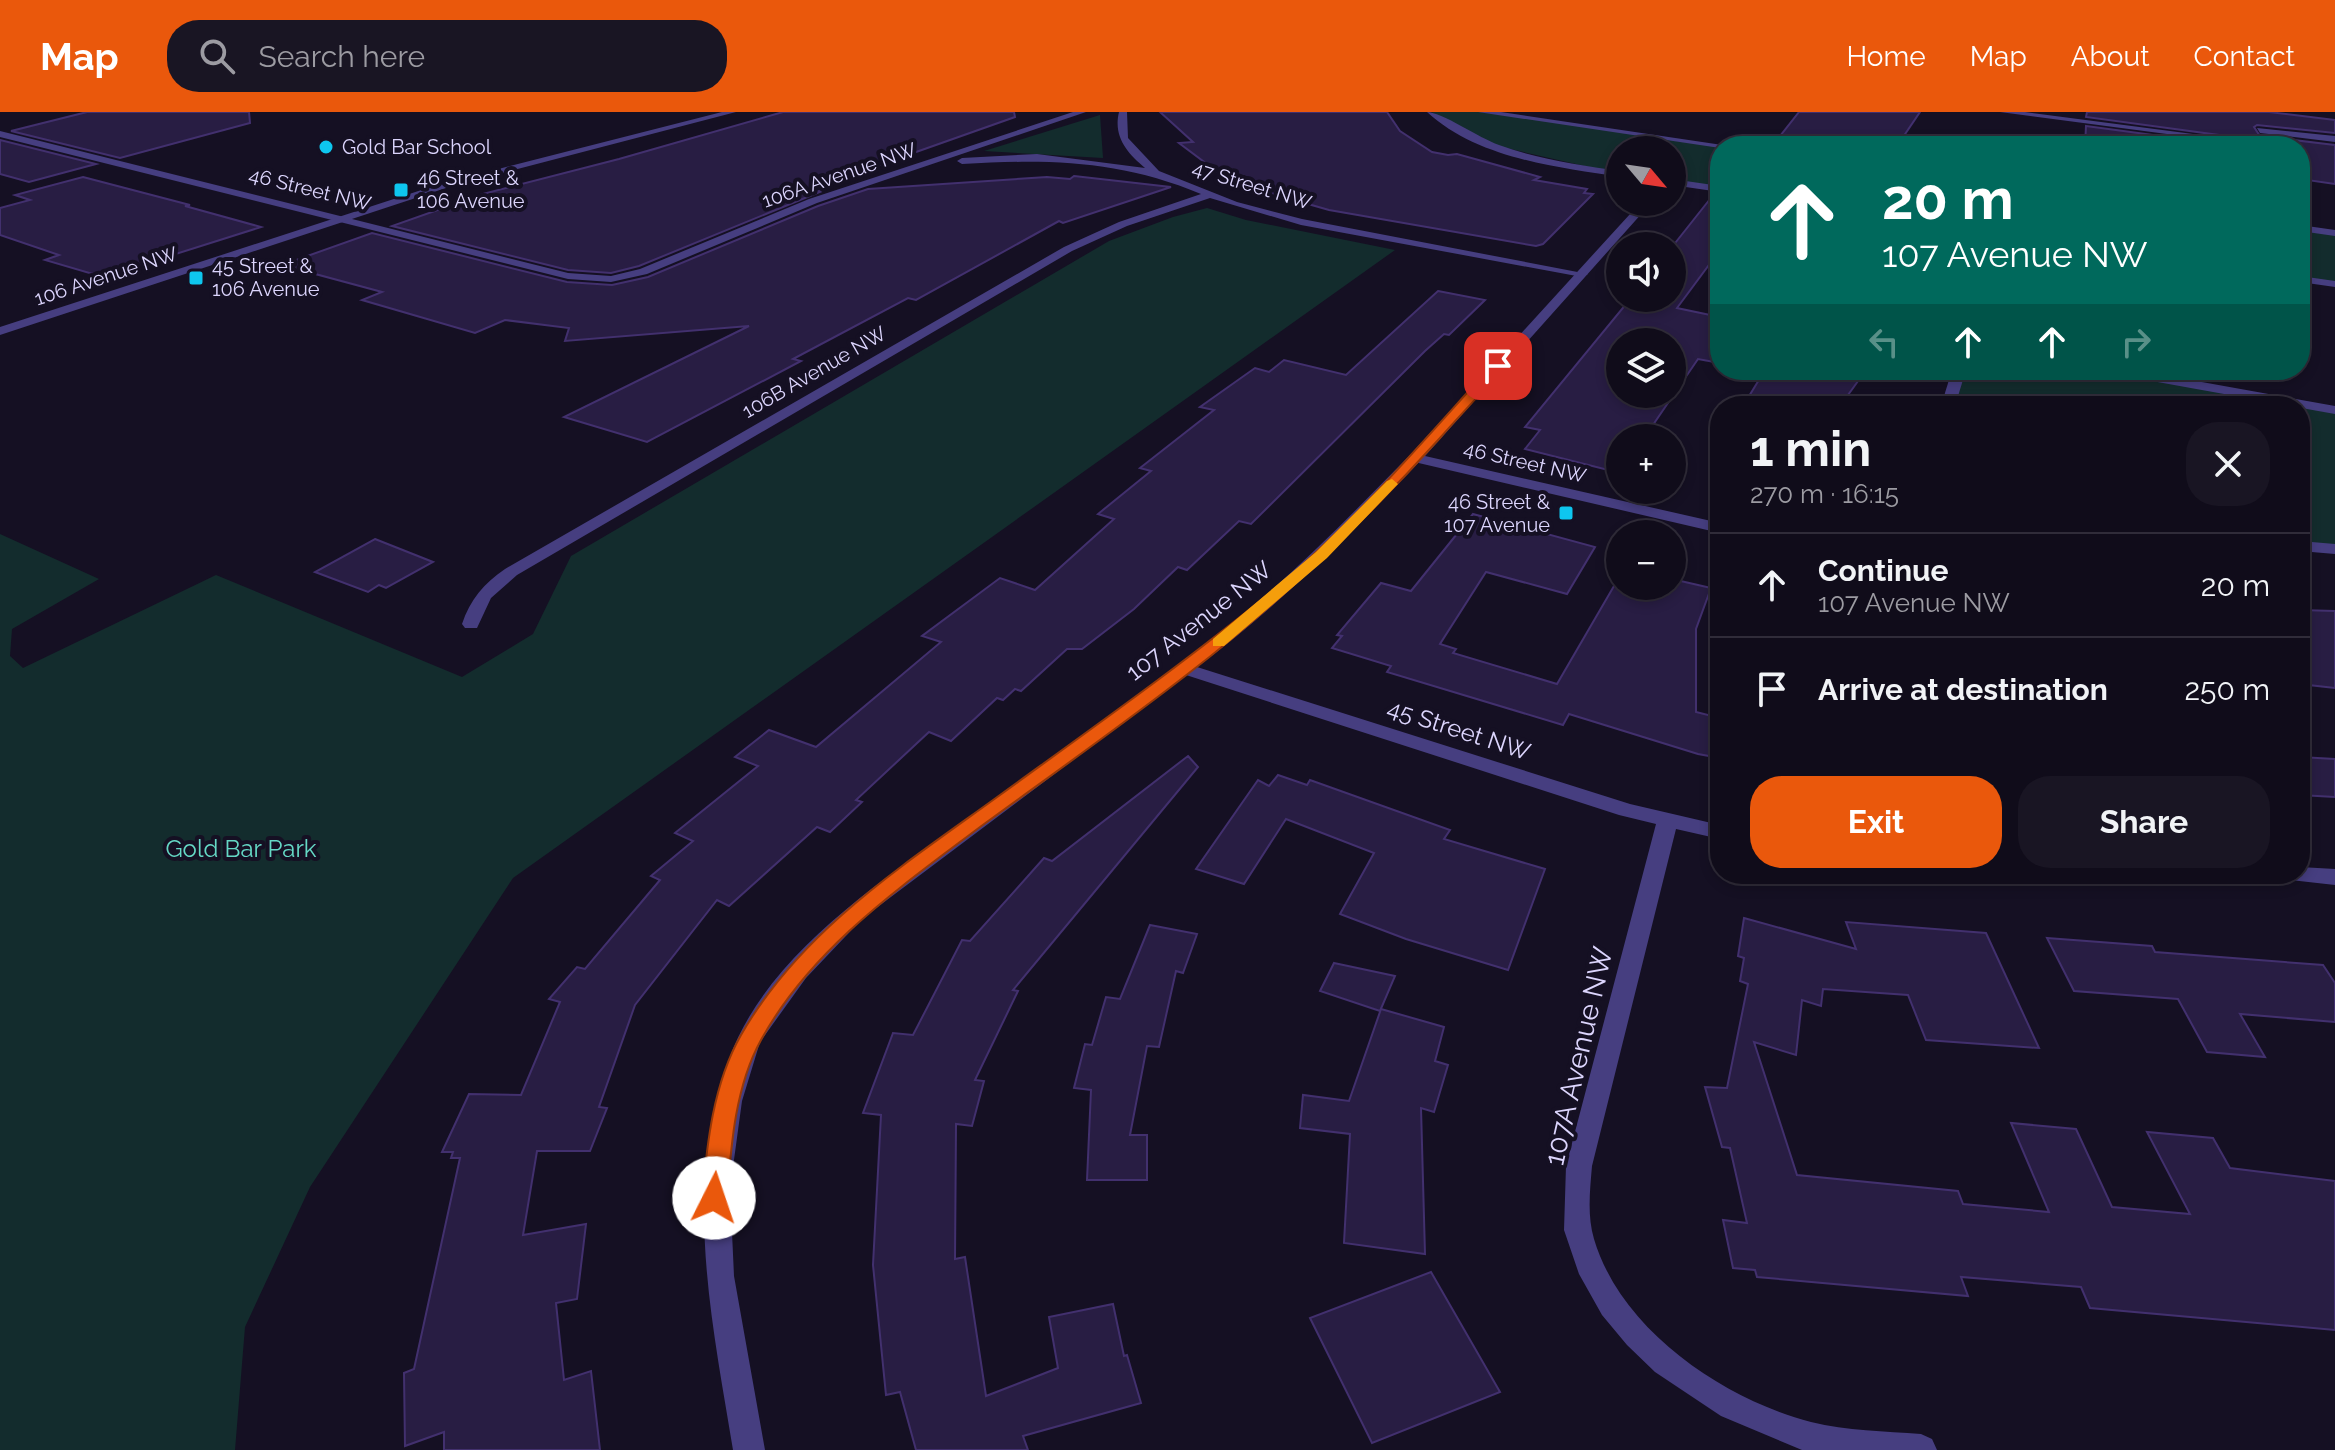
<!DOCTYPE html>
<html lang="en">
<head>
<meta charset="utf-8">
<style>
  body { margin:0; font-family:Raleway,sans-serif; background:#191523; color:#f1f3f6; height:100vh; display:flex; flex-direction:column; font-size:30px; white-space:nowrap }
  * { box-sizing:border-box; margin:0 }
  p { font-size:26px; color:#9c9ba2 }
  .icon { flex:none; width:44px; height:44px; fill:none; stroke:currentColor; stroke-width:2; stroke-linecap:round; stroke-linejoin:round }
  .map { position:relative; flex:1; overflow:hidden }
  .side { position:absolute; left:1710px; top:284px; width:600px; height:488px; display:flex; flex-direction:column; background:#100c1a; border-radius:32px; box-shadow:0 4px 12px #0003,0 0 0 2px #302c39 }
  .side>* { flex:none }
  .top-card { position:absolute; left:1710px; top:24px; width:600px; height:244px; border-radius:32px; box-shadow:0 4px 12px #0003,0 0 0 2px #302c39; background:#00695c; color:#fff; overflow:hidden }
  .needle { width:52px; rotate:119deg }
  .fabs { position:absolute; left:1606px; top:24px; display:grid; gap:16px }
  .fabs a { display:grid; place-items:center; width:80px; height:80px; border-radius:50%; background:#100c1a; box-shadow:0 4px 12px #0003,0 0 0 2px #302c39; font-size:40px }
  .pin { position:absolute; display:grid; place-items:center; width:68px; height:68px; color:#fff; margin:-34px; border-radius:16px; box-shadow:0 4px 12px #0006 }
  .me { position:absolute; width:88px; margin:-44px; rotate:4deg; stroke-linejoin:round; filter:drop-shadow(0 0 6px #0008) }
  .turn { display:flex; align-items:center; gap:28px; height:168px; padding:0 40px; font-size:36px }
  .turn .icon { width:104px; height:104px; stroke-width:2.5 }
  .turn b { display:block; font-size:56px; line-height:68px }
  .lanes { display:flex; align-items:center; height:76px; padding:0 40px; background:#0003; justify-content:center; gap:40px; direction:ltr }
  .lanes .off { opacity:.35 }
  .round { display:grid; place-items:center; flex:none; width:84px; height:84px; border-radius:32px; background:#191523 }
  .headline { display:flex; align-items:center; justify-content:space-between; height:136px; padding:0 40px }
  h1 { font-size:48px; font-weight:700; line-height:60px }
  .button { display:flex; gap:16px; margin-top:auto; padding:16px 40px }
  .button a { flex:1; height:92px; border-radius:32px; background:#ea580c; color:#fff; font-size:32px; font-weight:700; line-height:92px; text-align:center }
  .button a+a { background:#191523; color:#f1f3f6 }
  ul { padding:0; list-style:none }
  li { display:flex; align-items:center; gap:24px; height:104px; padding:0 40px; border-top:2px solid #302c39 }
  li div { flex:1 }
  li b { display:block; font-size:30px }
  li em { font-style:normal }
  header { display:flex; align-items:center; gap:48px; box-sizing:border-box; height:112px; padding:0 40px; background:#ea580c; color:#fff }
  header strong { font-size:38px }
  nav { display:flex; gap:44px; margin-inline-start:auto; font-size:28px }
  .search { width:560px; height:72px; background:#191523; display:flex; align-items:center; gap:20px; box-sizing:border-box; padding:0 28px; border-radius:32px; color:#9c9ba2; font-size:30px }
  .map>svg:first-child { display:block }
  .green { fill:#132c2d }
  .building { fill:#281d43; stroke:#42306e; stroke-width:2; fill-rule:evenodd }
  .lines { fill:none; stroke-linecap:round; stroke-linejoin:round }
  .minor { fill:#463e80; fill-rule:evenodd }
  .tertiary { fill:#463e80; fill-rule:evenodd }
  .route { fill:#ea580c; stroke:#983908; stroke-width:2 }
  .slow { fill:#f59e0b }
  .poi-dot { fill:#0ec6ef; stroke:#151023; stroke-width:3 }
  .labels { text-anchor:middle; stroke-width:8; stroke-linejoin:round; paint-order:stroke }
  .far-poi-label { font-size:20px; fill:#dcd5fd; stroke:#151023; text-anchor:start }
  .far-street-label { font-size:20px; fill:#dcd5fd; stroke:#151023 }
  .street-label { font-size:24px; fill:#dcd5fd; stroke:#151023 }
  .park-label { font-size:24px; fill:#65d8c5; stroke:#151023 }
  .near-street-label { font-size:28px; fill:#dcd5fd; stroke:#151023 }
</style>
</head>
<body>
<header>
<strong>Map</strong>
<div class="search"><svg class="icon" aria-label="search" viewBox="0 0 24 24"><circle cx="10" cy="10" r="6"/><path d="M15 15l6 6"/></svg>Search here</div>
<nav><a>Home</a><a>Map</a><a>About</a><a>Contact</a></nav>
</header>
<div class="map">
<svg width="2335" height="1338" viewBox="0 0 2335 1338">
  <rect width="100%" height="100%" fill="#151023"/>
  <g class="green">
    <path d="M1431,0H1482L1720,34V77L1672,70V38H1620V62L1497,34Z"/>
    <path d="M1100,3L1103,46L984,39Z"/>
    <path d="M1207,96L1246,108L1395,138L513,766L310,1075L245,1215L235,1338H0V422L99,467L12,517L10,544L23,556L216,463L462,565L533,522L571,444L1109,129L1173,105Z"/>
    <path d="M2300,116L2335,121V172L2300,167Z"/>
    <path d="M1959,258H2113L2335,298V437L2300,434V294H1948Z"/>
  </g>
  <g class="building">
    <path d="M87,0H249L250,11L120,46L11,19Z"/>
    <path d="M783,0H1014L1015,5L803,80L822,79L639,154L611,161L568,158L392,114L483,82L619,47Z"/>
    <path d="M1160,0H1387L1400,19L1432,40L1448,43L1457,42L1540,65L1534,68L1587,77L1584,81L1593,82L1543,132L1536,134L1329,98L1231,70L1179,31L1193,30Z"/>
    <path d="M1799,0H1920L1897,34H1816L1777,28Z"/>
    <path d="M2087,0H2269L2335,8V21L2257,13L2254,15L2260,24L2335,33V72L2300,67V34L2086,5Z"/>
    <path d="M2086,14L2235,34H2085Z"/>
    <path d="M0,28L96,52L29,70L0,62Z"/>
    <path d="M1074,64L1171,75L1063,111L1059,109L916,188L908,186L793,247L801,249L647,330L564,305L749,214L565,229L569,216L505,208L475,221L362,188L382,180L282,153L372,121L567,170L612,173L648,165L818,94L868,77L1047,65L1070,67Z"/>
    <path d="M83,65L190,93L185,94L261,115L103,165L45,148L59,143L0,123V96L30,88L15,83Z"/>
    <path d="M1714,82L1720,83V138L1677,196L1720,205V251L1698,247L1644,326H1620V361L1525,337L1540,318L1525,315L1631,186H1672V135ZM1620,230H1672V282H1620Z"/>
    <path d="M1438,179L1485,188L1449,223L1444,222L1425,239L1251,412L1239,409L1187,458L1178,455L1134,497L1082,537H1067L1021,579L1015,577L1003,588L997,586L951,629L929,620L856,688L862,690L830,720L817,715L729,794L717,788L635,893L599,995L607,996L590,1039H537L523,1123L586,1112L577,1187L556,1191L564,1268L591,1259L600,1338H444V1320L405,1334L404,1261L414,1257L460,1046H451L453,1040H442L469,982L521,983L560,890L549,887L577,855L585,857L660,768L651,764L693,729L675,721L758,654L735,645L769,618L816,635L941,530L922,524L1000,466L1035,478L1114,407L1098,402L1151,359L1140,356L1214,298L1200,295L1255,256L1269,260L1284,248L1346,263Z"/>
    <path d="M1765,258H1866L1840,294H1743Z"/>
    <path d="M1473,402L1595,435L1567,482L1486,460L1440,532L1456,537L1453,541L1557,572L1614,474H1672V467L1711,476L1696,517V600L1720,606V646L1698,642L1569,602L1563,613L1387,560L1391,554L1332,536L1342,524L1337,523L1381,471L1411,479Z"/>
    <path d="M375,427L433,450L386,476L379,473L368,480L315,460Z"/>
    <path d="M2300,498L2335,499V576L2300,572Z"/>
    <path d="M1188,644L1198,655L1013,878L1018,879L975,968L984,969L972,1014L956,1012L955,1147L965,1145L986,1284L1058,1256L1049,1205L1113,1192L1124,1244L1127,1243L1141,1291L1023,1324L1028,1338H916L900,1280L886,1283L873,1153L881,1003L863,1001L893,921L913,923L962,828L970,829L1044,746L1052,749Z"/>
    <path d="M2300,645L2335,647V685L2300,683Z"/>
    <path d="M1278,663L1307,673L1310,668L1450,718L1444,727L1545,757L1508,858L1406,827L1340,802L1374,741L1286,707L1244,772L1196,757L1258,668L1269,674Z"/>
    <path d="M1744,806L1856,837L1846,810L1986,821L2039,936L1926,928L1908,883L1823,877L1821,894L1802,888L1796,943L1754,930L1797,1063L1958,1079L1963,1092L2049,1100L2011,1011L2076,1017L2112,1095L2190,1102L2147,1020L2213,1026L2230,1056L2335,1069V1218L2090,1196L2081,1175L1961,1165L1968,1184L1757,1165L1755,1158L1733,1156L1723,1108L1747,1111L1730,1036L1722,1035L1705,975L1727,976L1748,872L1740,869L1744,846L1738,844Z"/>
    <path d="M1150,813L1197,822L1183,861L1176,859L1159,935L1147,934L1130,1023H1147V1068H1087L1091,978L1074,976L1085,932L1092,933L1106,885L1120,887Z"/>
    <path d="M2047,826L2152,834L2155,840L2323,853L2335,871V910L2240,902L2265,945L2207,940L2178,887L2074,879Z"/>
    <path d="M1334,851L1395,864L1380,899L1320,879Z"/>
    <path d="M1381,897L1444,915L1435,949L1448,953L1434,1000L1421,996L1425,1142L1344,1131L1350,1022L1300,1016L1303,983L1349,989Z"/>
    <path d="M1431,1160L1500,1280L1372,1331L1310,1206Z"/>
  </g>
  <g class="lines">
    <g class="minor">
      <path d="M1073,0H1086L817,91L647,162L611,170L568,167L0,25V19L568,161L611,164L640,157L809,87Z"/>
      <path d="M1119,0H1127L1128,26L1159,59L1237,90L1302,107L1588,162L1582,165L1301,113L1210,86L1127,114L1072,139L517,463L491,486L477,516H465L462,512C470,488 484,471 505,457L1064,135L1119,110L1201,82C1119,48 1049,47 962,52L957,49L962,46L1037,42L1145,56C1127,41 1113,25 1119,0Z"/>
      <path d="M1478,0H1501L1729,34L1720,36Z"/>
      <path d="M1672,67L1720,74V80L1672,73Z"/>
      <path d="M2300,113L2335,118V124L2300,119Z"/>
      <path d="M2300,164L2335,169V175L2300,170Z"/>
      <path d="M1952,258H1966L1955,294H1941Z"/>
      <path d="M2106,258H2135L2335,294V302L2113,262Z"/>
      <path d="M1415,342L1422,346L1420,349C1349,423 1279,494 1197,555L1630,692L1720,713V727L1676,717L1592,1054C1590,1078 1587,1104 1594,1127C1621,1218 1723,1287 1811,1310C1847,1319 1885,1319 1921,1322L1932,1327L1937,1338H1802L1721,1304L1655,1260L1627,1233L1602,1203L1579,1162L1564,1118L1566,1054L1656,712L1619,703L1186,563L863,806L806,866L760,930L742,989L730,1077L734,1164L765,1338H733C712,1209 682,1075 729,947C767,842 881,770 967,707C1054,643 1144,582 1228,515C1293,463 1351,403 1410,343Z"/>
      <path d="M2300,755L2335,757V773L2282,767L2279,762H2300Z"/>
    </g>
    <g class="tertiary">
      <path d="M722,0H736L449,75L0,223V215L443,71Z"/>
      <path d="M1427,0C1442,0 1479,26 1499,33C1538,47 1579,53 1620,59V65C1555,55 1477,46 1427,0Z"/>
      <path d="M2000,0H2025L2285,34H2258Z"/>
      <path d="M2257,16L2335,24V30L2260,21Z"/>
      <path d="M1641,90H1652L1425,344L1720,411V421L1410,349V343Z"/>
      <path d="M2300,429L2335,432V442L2300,439Z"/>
    </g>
  </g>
  <path class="route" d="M1494,251L1504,254C1484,279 1461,302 1440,326C1362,412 1281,490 1189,561C1121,614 1050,664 980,715C899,776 811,837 761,928C735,975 731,1034 727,1086L723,1094L714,1097L706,1094L702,1086C707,1032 713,972 741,923C801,818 905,752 1000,683C1091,617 1183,552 1271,480C1353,412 1422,330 1494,251Z"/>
  <path class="slow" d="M1392,367L1398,372L1396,374L1327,446L1224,534H1213V527L1316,440L1387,369Z"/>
  <g class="poi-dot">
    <circle cx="326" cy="35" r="8"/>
    <rect x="393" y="70" width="16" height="16" rx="4"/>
    <rect x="188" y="158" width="16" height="16" rx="4"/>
    <rect x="1558" y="393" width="16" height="16" rx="4"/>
  </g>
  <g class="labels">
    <g class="far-poi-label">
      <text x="342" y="42">Gold Bar School</text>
      <text x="417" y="73">46 Street &amp;<tspan x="417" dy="23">106 Avenue</tspan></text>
      <text x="212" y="161">45 Street &amp;<tspan x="212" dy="23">106 Avenue</tspan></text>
      <text x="1550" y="397" text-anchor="end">46 Street &amp;<tspan x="1550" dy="23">107 Avenue</tspan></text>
    </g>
    <g class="far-street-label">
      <text transform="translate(839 63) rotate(-19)" y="7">106A Avenue NW</text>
      <text transform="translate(1252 73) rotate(17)" y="7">47 Street NW</text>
      <text transform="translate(310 77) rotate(14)" y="7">46 Street NW</text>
      <text transform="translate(106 164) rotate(-18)" y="7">106 Avenue NW</text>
      <text transform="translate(814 260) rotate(-30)" y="7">106B Avenue NW</text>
      <text transform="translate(1525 350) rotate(13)" y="7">46 Street NW</text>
    </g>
    <g class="street-label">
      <text transform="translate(1199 509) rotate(-38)" y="8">107 Avenue NW</text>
      <text transform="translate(1459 618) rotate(18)" y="8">45 Street NW</text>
    </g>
    <g class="park-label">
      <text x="241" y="745">Gold Bar Park</text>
    </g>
    <g class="near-street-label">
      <text transform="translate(1578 944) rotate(-77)" y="10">107A Avenue NW</text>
    </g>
  </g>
</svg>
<div class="fabs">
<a><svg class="needle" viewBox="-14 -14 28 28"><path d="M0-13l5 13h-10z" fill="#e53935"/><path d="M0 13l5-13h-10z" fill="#9c9ba2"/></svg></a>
<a><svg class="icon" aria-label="sound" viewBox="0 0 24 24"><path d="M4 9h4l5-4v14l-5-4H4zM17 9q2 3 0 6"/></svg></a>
<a><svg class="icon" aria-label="layers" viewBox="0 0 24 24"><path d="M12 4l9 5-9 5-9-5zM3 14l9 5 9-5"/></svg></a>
<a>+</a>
<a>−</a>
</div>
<div class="pin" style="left:1498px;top:254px;background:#d93025"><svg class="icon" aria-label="arrive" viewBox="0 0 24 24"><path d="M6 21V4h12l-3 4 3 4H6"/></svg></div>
<svg class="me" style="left:714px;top:1086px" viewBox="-20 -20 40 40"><circle r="19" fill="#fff"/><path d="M0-13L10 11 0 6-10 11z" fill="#ea580c"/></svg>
<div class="top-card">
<div class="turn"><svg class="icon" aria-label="ahead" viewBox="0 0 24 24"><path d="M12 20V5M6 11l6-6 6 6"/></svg><div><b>20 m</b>107 Avenue NW</div></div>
<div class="lanes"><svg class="icon off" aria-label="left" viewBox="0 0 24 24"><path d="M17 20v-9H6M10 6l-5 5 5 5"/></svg><svg class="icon" aria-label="ahead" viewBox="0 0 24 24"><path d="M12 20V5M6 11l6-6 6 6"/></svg><svg class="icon" aria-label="ahead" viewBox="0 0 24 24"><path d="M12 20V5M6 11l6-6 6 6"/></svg><svg class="icon off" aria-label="right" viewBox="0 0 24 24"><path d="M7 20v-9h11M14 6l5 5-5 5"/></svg></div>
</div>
<section class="side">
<div class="headline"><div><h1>1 min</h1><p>270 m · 16:15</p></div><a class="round"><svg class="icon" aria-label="close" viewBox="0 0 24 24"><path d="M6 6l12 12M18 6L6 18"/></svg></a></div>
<ul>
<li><svg class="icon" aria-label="ahead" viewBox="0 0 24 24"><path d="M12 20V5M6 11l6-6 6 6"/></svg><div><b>Continue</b><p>107 Avenue NW</p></div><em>20 m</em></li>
<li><svg class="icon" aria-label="arrive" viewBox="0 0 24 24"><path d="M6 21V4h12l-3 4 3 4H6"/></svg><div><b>Arrive at destination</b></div><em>250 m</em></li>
</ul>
<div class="button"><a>Exit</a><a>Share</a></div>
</section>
</div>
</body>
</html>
